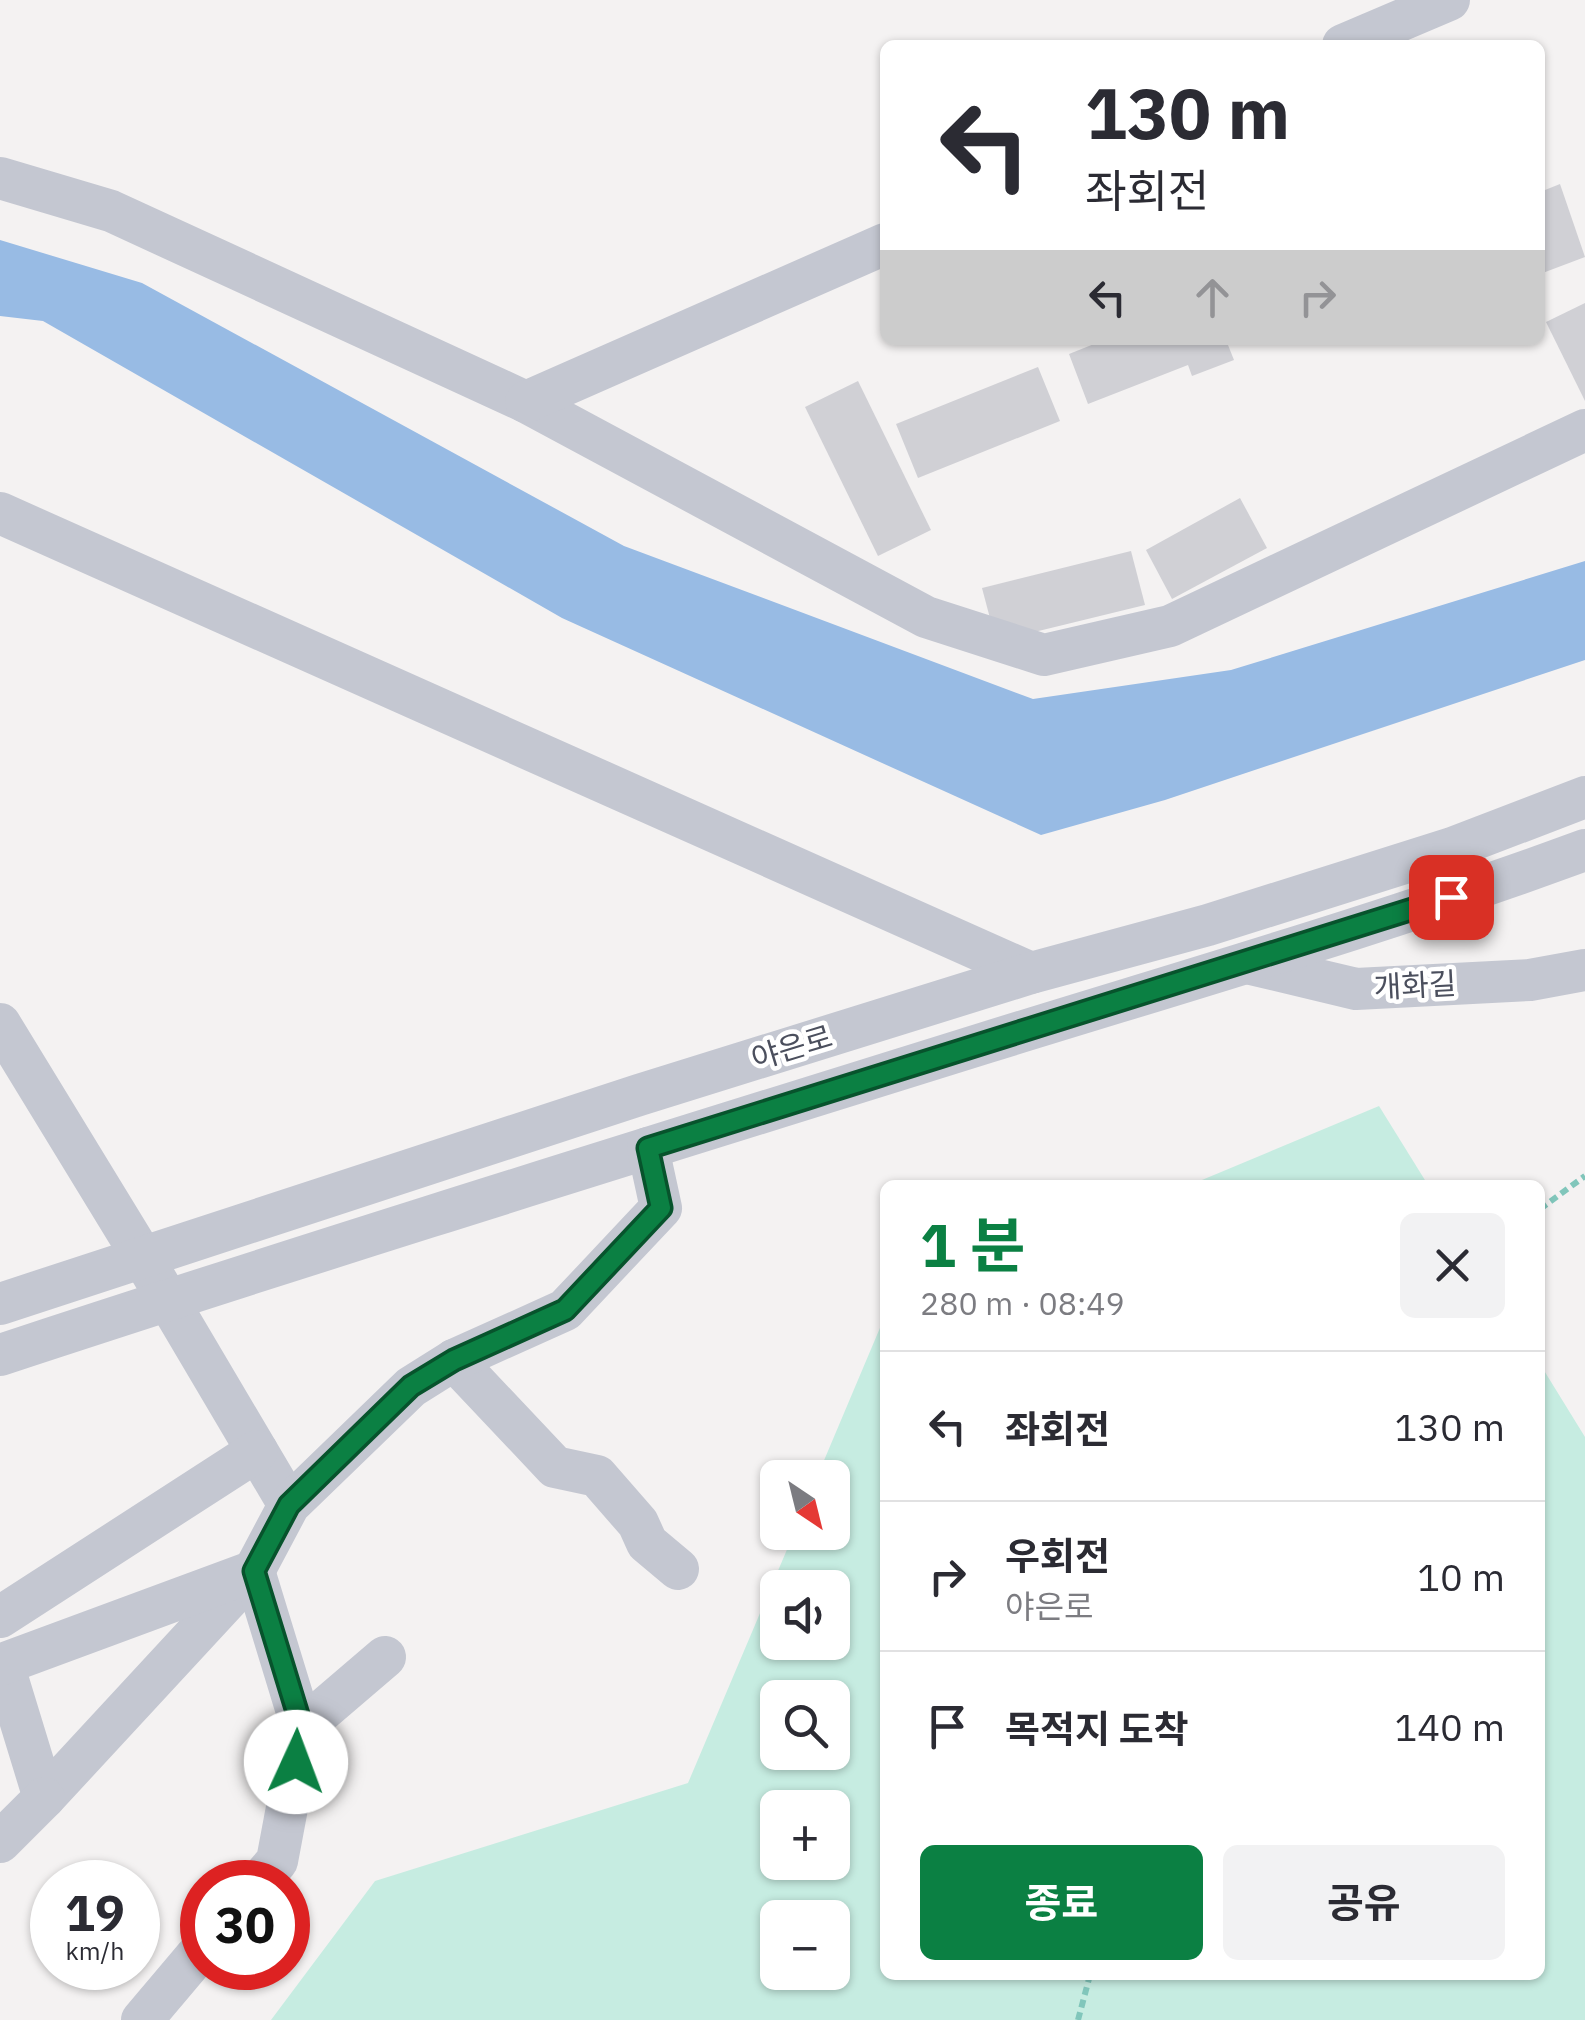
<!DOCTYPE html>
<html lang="ko">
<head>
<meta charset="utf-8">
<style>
  body { margin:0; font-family:"IBM Plex Sans","Noto Sans KR",sans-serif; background:#f2f2f3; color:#2b2b33; height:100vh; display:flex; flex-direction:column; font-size:38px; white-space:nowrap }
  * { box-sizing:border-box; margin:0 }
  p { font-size:32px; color:#7c7c81 }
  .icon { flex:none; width:55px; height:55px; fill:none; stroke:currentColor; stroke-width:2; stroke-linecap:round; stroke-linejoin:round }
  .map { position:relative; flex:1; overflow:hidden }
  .drawer { position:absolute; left:880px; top:1180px; width:665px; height:800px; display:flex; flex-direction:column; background:#fff; border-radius:15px; box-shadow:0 2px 8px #0004 }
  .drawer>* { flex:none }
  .guide { position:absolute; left:880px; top:40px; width:665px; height:305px; border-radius:15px; box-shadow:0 2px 8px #0004; background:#fff; color:#2b2b33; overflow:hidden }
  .needle { width:65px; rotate:145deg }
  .buttons { position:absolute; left:760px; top:1460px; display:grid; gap:20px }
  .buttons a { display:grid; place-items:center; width:90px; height:90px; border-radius:15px; background:#fff; box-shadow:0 2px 8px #0004; font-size:50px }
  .speed { position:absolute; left:30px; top:1860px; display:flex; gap:20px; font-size:50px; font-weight:700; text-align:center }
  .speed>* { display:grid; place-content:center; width:130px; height:130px; border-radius:50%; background:#fff; box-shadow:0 2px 8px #0004; line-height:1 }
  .speed small { font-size:25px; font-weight:400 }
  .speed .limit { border:15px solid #d22; background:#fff; color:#111 }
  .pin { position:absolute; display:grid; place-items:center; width:85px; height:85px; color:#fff; margin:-42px; border-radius:20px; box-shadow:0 5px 15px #0006 }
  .me { position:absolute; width:110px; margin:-55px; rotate:2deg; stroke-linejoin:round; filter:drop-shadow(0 0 8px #0008) }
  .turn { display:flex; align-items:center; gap:35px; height:210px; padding:0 40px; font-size:45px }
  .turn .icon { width:130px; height:130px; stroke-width:2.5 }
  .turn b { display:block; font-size:70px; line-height:85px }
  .lanes { display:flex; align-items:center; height:95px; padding:0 40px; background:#0003; justify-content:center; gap:50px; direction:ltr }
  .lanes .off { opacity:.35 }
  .round { display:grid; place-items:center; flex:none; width:105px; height:105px; border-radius:15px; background:#f2f2f3 }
  .summary { display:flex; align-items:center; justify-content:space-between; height:170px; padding:0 40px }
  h1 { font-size:60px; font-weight:700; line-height:75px; color:#0b8043 }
  .cta { display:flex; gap:20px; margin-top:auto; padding:20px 40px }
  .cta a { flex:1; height:115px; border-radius:15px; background:#0b8043; color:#fff; font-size:40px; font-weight:700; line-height:115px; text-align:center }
  .cta a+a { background:#f2f2f3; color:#2b2b33 }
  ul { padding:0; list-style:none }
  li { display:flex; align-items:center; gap:30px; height:150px; padding:0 40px; border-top:2px solid #e1e1e2 }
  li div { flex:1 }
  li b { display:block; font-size:38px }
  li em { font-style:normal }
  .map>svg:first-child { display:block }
  .green { fill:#c6ece1; fill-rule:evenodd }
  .water { fill:#98bbe4 }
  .building { fill:#d0d0d5 }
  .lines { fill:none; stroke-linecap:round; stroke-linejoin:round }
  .path { stroke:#81c6bb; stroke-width:6; stroke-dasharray:8 5; stroke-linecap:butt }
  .minor { stroke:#c4c7d1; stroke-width:42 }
  .route-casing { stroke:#07532c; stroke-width:25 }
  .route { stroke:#0b8043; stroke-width:18 }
  .labels { text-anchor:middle; stroke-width:9; stroke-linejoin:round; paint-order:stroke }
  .street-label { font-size:30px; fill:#4b4f5d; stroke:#fff }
</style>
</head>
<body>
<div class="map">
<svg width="1585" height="2020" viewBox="0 0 1585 2020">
  <rect width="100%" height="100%" fill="#f4f2f2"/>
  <g class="green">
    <path d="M1379,1106L1428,1185H1190Z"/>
    <path d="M885,1316V1975H1540V1364L1585,1437V2020H271L375,1881L688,1783L794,1533L832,1532V1478L817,1477ZM778,1588H832V1642H778ZM778,1698H832V1752H778ZM778,1808H832V1862H778ZM778,1918H832V1972H778Z"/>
  </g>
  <path class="water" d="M0,240L142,283L624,546L1033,699L1231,670L1585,561V660L1165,800L1041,835L562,618L43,321L0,316Z"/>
  <g class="building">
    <path d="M1560,184L1585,257L1540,274V192Z"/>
    <path d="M1585,303V401L1546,322Z"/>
    <path d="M1104,340H1226L1234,360L1192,376L1188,365L1088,404L1069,354Z"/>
    <path d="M1038,367L1060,421L918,478L896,424Z"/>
    <path d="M858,381L931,530L878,556L805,407Z"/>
    <path d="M1240,498L1267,548L1172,599L1146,550Z"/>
    <path d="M1131,551L1145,605L1014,637L991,622L982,588Z"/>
  </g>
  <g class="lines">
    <g class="path">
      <path d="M1540,1209L1585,1176"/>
      <path d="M1078,2020L1090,1975"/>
    </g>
    <g class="minor">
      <path d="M1343,45L1449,0"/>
      <path d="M0,178L111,211L526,402L926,617L1044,655L1170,626L1585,430"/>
      <path d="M526,402L885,244"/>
      <path d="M0,513L1031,973"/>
      <path d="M1247,963L1356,989L1530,980L1585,970"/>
      <path d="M0,1024L143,1258L289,1505"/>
      <path d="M0,1304L639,1095L1031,973L1208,925L1452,848L1585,797"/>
      <path d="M0,1355C328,1247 658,1145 988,1042C1188,980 1389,922 1585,850"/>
      <path d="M454,1360L555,1467L597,1476L638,1523L647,1543L678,1569"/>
      <path d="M0,1617L257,1451"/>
      <path d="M3,1664L44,1798L254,1571L289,1505L411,1387L454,1360L565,1310L661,1208L648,1148"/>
      <path d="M0,1665L254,1571L302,1728L277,1861L259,1882"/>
      <path d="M302,1728L385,1657"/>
      <path d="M0,1842L44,1798"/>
      <path d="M142,2020L202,1949"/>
    </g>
  </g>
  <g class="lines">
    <defs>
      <path id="route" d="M296,1762L302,1728L254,1571L289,1505L411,1386L454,1360L565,1310L661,1208L648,1148L1451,897"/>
    </defs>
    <use href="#route" class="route-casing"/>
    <use href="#route" class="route"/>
  </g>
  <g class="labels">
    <g class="street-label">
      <text transform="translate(1415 986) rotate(-3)" y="10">개화길</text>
      <text transform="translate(792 1048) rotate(-17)" y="10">야은로</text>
    </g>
  </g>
</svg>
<div class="buttons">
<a><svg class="needle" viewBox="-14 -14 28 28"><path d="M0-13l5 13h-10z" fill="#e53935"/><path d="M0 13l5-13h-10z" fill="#7c7c81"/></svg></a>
<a><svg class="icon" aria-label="sound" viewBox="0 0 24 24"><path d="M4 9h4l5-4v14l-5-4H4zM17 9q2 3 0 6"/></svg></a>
<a><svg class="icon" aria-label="search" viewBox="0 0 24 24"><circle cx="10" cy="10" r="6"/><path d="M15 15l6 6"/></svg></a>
<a>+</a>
<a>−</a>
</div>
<div class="speed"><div>19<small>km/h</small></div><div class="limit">30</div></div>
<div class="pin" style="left:1451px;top:897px;background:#d93025"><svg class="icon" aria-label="arrive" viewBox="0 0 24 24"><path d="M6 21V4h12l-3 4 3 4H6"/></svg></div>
<svg class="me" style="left:296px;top:1762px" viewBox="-20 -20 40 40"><circle r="19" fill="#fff"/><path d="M0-13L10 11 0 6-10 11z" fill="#0b8043"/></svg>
<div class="guide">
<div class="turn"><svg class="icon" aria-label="left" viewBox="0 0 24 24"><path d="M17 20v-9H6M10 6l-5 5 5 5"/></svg><div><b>130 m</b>좌회전</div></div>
<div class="lanes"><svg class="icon" aria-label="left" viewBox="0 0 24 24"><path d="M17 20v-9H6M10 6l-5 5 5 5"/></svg><svg class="icon off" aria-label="ahead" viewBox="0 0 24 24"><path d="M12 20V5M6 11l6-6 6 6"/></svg><svg class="icon off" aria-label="right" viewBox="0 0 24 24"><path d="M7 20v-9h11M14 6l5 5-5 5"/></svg></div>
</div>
<section class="drawer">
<div class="summary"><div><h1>1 분</h1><p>280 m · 08:49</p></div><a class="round"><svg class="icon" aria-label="close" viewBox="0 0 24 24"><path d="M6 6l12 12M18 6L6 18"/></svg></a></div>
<ul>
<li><svg class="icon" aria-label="left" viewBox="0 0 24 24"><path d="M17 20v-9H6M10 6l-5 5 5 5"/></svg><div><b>좌회전</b></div><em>130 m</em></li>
<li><svg class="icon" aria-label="right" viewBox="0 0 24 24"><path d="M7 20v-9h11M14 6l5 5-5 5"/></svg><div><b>우회전</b><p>야은로</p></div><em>10 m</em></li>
<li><svg class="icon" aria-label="arrive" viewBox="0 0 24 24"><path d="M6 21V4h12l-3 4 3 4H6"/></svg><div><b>목적지 도착</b></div><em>140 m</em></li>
</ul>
<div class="cta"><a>종료</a><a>공유</a></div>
</section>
</div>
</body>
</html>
